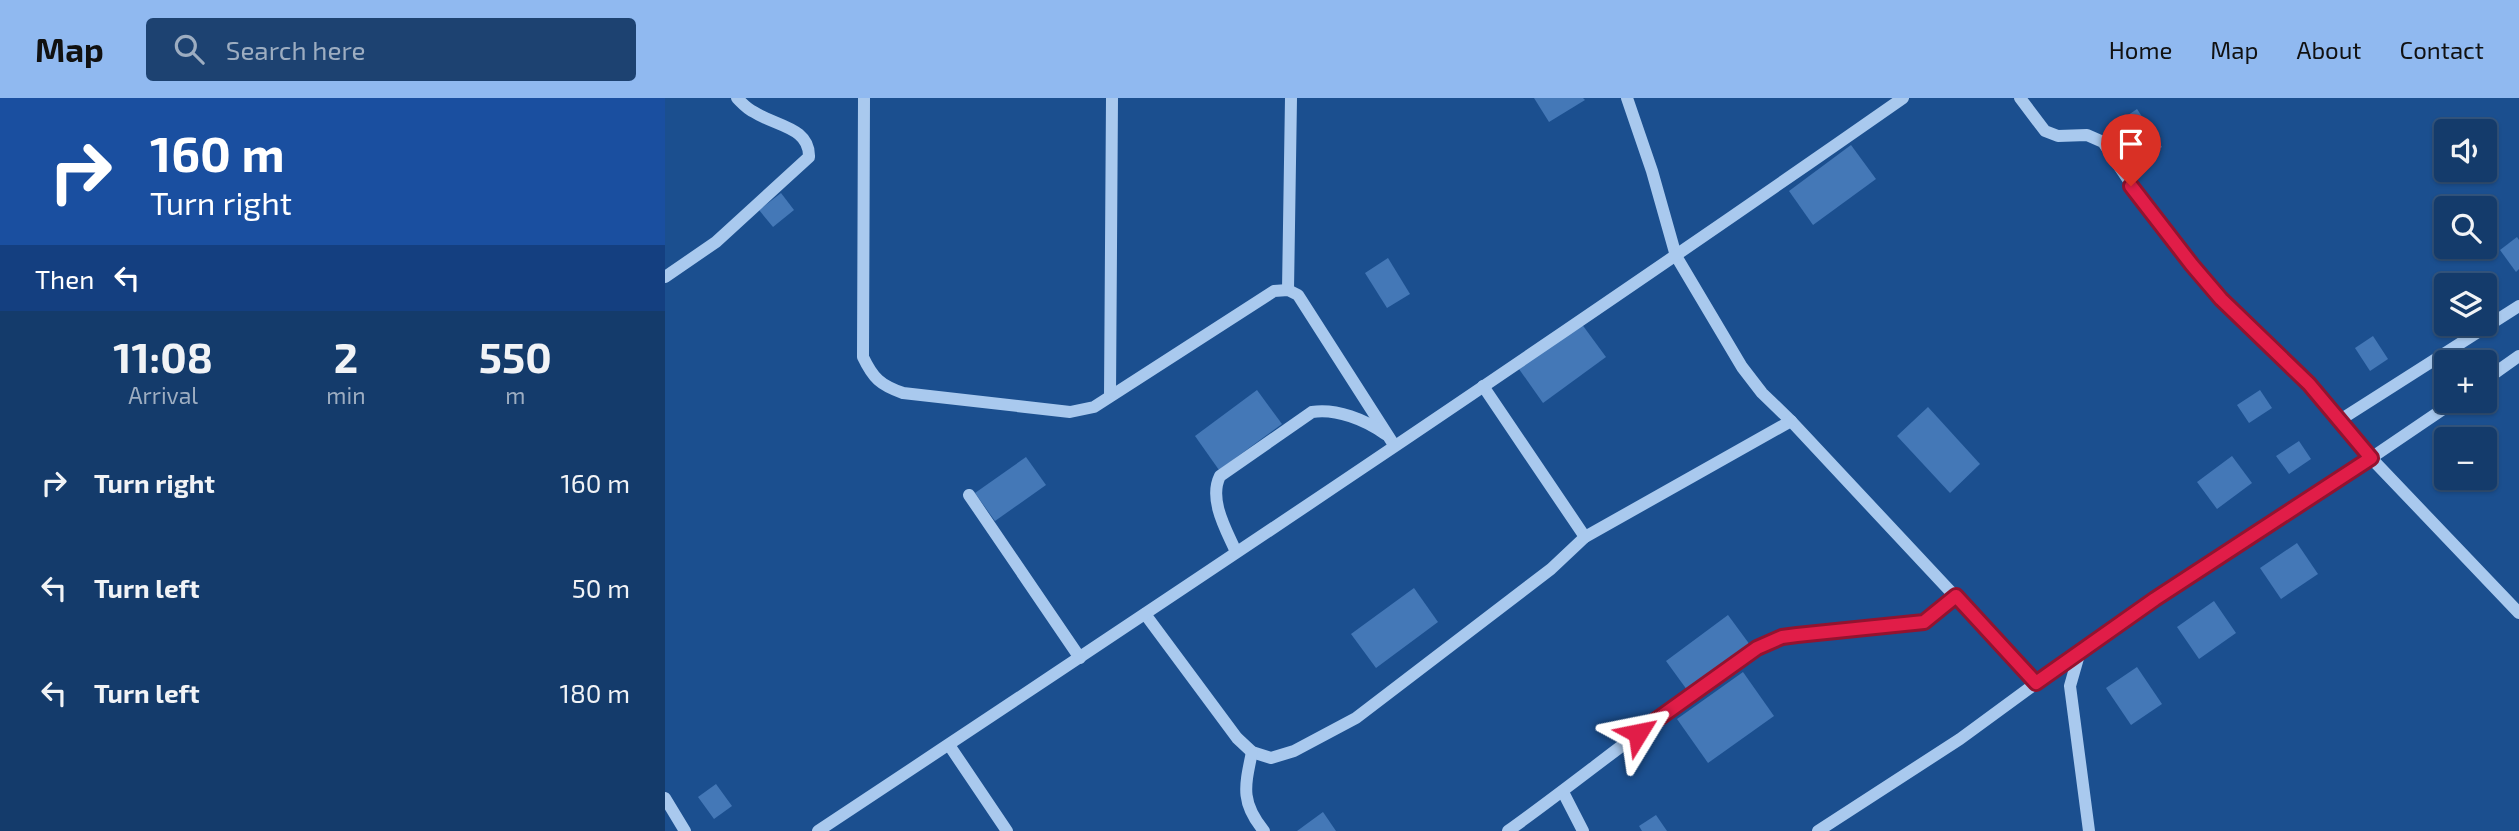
<!DOCTYPE html>
<html lang="en">
<head>
<meta charset="utf-8">
<style>
  body { margin:0; font-family:"Exo 2",sans-serif; background:#1d4271; color:#f1f3f6; height:100vh; display:flex; flex-direction:column; font-size:26px; white-space:nowrap }
  * { box-sizing:border-box; margin:0 }
  p { font-size:23px; color:#9dadc1 }
  .icon { flex:none; width:38px; height:38px; fill:none; stroke:currentColor; stroke-width:2; stroke-linecap:round; stroke-linejoin:round }
  .map { position:relative; flex:1; overflow:hidden }
  .panel { display:flex; flex-direction:column; background:#143b6b; width:665px }
  .panel>* { flex:none }
  .top-card { background:#1a4fa0; color:#fff; overflow:hidden }
  .fabs { position:absolute; left:1769px; top:21px; display:grid; gap:14px }
  .fabs a { display:grid; place-items:center; width:63px; height:63px; border-radius:7px; background:#143b6b; box-shadow:0 2px 5px #0004,0 0 0 2px #33557e; font-size:35px }
  .pin { position:absolute; display:grid; place-items:center; width:60px; height:60px; color:#fff; margin:-72px -30px; border-radius:50% 50% 50% 0; rotate:-45deg; box-shadow:0 0 7px #0007 }
  .pin .icon { rotate:45deg }
  .me { position:absolute; width:77px; margin:-38px; rotate:55deg; stroke-linejoin:round; filter:drop-shadow(0 0 5px #0008) }
  .turn { display:flex; align-items:center; gap:24px; height:147px; padding:0 35px; font-size:32px }
  .turn .icon { width:91px; height:91px; stroke-width:2.5 }
  .turn b { display:block; font-size:49px; line-height:60px }
  .then { display:flex; align-items:center; height:66px; padding:0 35px; background:#0003; gap:14px; font-size:26px }
  .eta { display:flex; justify-content:space-evenly; align-items:center; height:119px; text-align:center }
  .eta b { font-size:42px; font-weight:700; line-height:49px }
  ul { padding:0; list-style:none }
  li { display:flex; align-items:center; gap:21px; height:105px; padding:0 35px }
  li div { flex:1 }
  li b { display:block; font-size:26px }
  li em { font-style:normal }
  header { display:flex; align-items:center; gap:42px; box-sizing:border-box; height:98px; padding:0 35px; background:#90b9f0; color:#111 }
  header strong { font-size:33px }
  nav { display:flex; gap:38px; margin-inline-start:auto; font-size:24px }
  .search { width:490px; height:63px; background:#1d4271; display:flex; align-items:center; gap:18px; box-sizing:border-box; padding:0 24px; border-radius:7px; color:#9dadc1; font-size:26px }
  main { display:flex; flex:1; min-height:0 }
  .map>svg:first-child { display:block }
  .building { fill:#4478b7 }
  .lines { fill:none; stroke-linecap:round; stroke-linejoin:round }
  .minor { stroke:#a9c9ee; stroke-width:12 }
  .route-casing { stroke:#92132f; stroke-width:18 }
  .route { stroke:#e11d48; stroke-width:12 }
</style>
</head>
<body>
<header>
<strong>Map</strong>
<div class="search"><svg class="icon" aria-label="search" viewBox="0 0 24 24"><circle cx="10" cy="10" r="6"/><path d="M15 15l6 6"/></svg>Search here</div>
<nav><a>Home</a><a>Map</a><a>About</a><a>Contact</a></nav>
</header>
<main>
<section class="panel">
<div class="top-card">
<div class="turn"><svg class="icon" aria-label="right" viewBox="0 0 24 24"><path d="M7 20v-9h11M14 6l5 5-5 5"/></svg><div><b>160 m</b>Turn right</div></div>
<div class="then">Then<svg class="icon" aria-label="left" viewBox="0 0 24 24"><path d="M17 20v-9H6M10 6l-5 5 5 5"/></svg></div>
</div>
<div class="eta">
<div><b>11:08</b><p>Arrival</p></div>
<div><b>2</b><p>min</p></div>
<div><b>550</b><p>m</p></div>
</div>
<ul>
<li><svg class="icon" aria-label="right" viewBox="0 0 24 24"><path d="M7 20v-9h11M14 6l5 5-5 5"/></svg><div><b>Turn right</b></div><em>160 m</em></li>
<li><svg class="icon" aria-label="left" viewBox="0 0 24 24"><path d="M17 20v-9H6M10 6l-5 5 5 5"/></svg><div><b>Turn left</b></div><em>50 m</em></li>
<li><svg class="icon" aria-label="left" viewBox="0 0 24 24"><path d="M17 20v-9H6M10 6l-5 5 5 5"/></svg><div><b>Turn left</b></div><em>180 m</em></li>
</ul>
</section>
<div class="map">
<svg width="1854" height="733" viewBox="0 0 1854 733">
  <rect width="100%" height="100%" fill="#1b4f8f"/>
  <g class="building">
    <path d="M869,0H918L920,2L884,24Z"/>
    <path d="M1472,11L1497,49L1475,63L1450,26Z"/>
    <path d="M1186,47L1211,81L1148,127L1124,93Z"/>
    <path d="M116,95L129,112L108,129L94,112Z"/>
    <path d="M1852,139L1854,142V171L1851,174L1835,152Z"/>
    <path d="M723,160L745,196L722,210L700,175Z"/>
    <path d="M916,225L941,259L878,305L854,271Z"/>
    <path d="M1708,238L1723,261L1705,273L1690,250Z"/>
    <path d="M592,292L617,326L554,372L530,338Z"/>
    <path d="M1595,292L1607,310L1584,325L1572,307Z"/>
    <path d="M1263,309L1315,366L1285,395L1232,338Z"/>
    <path d="M1634,343L1646,361L1624,376L1611,358Z"/>
    <path d="M1567,358L1587,385L1552,411L1532,384Z"/>
    <path d="M361,359L381,387L330,423L310,395Z"/>
    <path d="M1782,366V380H1809L1791,394L1774,372Z"/>
    <path d="M1632,445L1653,476L1616,501L1595,470Z"/>
    <path d="M749,490L773,524L711,570L686,536Z"/>
    <path d="M1549,503L1571,535L1534,561L1512,529Z"/>
    <path d="M1063,517L1088,551L1025,596L1001,563Z"/>
    <path d="M1472,569L1497,606L1466,627L1441,590Z"/>
    <path d="M1078,574L1109,618L1043,665L1012,621Z"/>
    <path d="M51,686L67,708L49,721L33,699Z"/>
    <path d="M658,714L671,733H632Z"/>
    <path d="M991,717L1002,733H977L974,728Z"/>
  </g>
  <g class="lines">
    <g class="minor">
      <path d="M199,0L198,259C208,280 215,287 238,295L405,314L429,309L609,193L623,192L633,197L729,347"/>
      <path d="M962,0L987,73L1011,158L1077,269L1097,295L1126,323L1371,585"/>
      <path d="M1355,0L1380,33L1393,38L1422,37L1438,44L1478,104L1556,201L1644,286L1706,360L1854,515"/>
      <path d="M0,179L51,144L144,59C145,29 110,28 89,14C82,11 77,5 72,0"/>
      <path d="M623,192L626,0"/>
      <path d="M1820,282L1854,258"/>
      <path d="M818,288L920,439"/>
      <path d="M445,298L447,0"/>
      <path d="M1675,322L1854,208"/>
      <path d="M304,397L415,560"/>
      <path d="M571,454C562,433 543,402 555,378L647,314C671,310 701,322 720,336"/>
      <path d="M480,516L572,640L587,654L606,660L629,653L691,620L886,471L920,439L1126,323"/>
      <path d="M1415,553L1405,588L1424,733"/>
      <path d="M284,647L342,733"/>
      <path d="M587,654C580,688 575,704 599,733"/>
      <path d="M898,694L918,733"/>
      <path d="M0,700L20,733"/>
      <path d="M153,733C517,492 880,250 1238,0"/>
      <path d="M843,733C906,688 966,639 1030,594C1062,571 1092,543 1132,537L1259,524L1291,498"/>
      <path d="M1153,733L1295,641L1415,553L1490,501L1706,360L1790,303"/>
    </g>
  </g>
  <g class="lines">
    <defs>
      <path id="route" d="M973,635L1092,550L1117,539L1132,537L1259,524L1291,498L1371,585L1490,501L1706,360L1644,286L1556,201L1527,167L1466,88"/>
    </defs>
    <use href="#route" class="route-casing"/>
    <use href="#route" class="route"/>
  </g>
</svg>
<div class="fabs">
<a><svg class="icon" aria-label="sound" viewBox="0 0 24 24"><path d="M4 9h4l5-4v14l-5-4H4zM17 9q2 3 0 6"/></svg></a>
<a><svg class="icon" aria-label="search" viewBox="0 0 24 24"><circle cx="10" cy="10" r="6"/><path d="M15 15l6 6"/></svg></a>
<a><svg class="icon" aria-label="layers" viewBox="0 0 24 24"><path d="M12 4l9 5-9 5-9-5zM3 14l9 5 9-5"/></svg></a>
<a>+</a>
<a>−</a>
</div>
<div class="pin" style="left:1466px;top:88px;background:#d93025"><svg class="icon" aria-label="arrive" viewBox="0 0 24 24"><path d="M6 21V4h12l-3 4 3 4H6"/></svg></div>
<svg class="me" style="left:973px;top:635px" viewBox="-20 -20 40 40"><path d="M0-17L14 15 0 8-14 15z" fill="#e11d48" stroke="#fff" stroke-width="4"/></svg>
</div>
</main>
</body>
</html>
